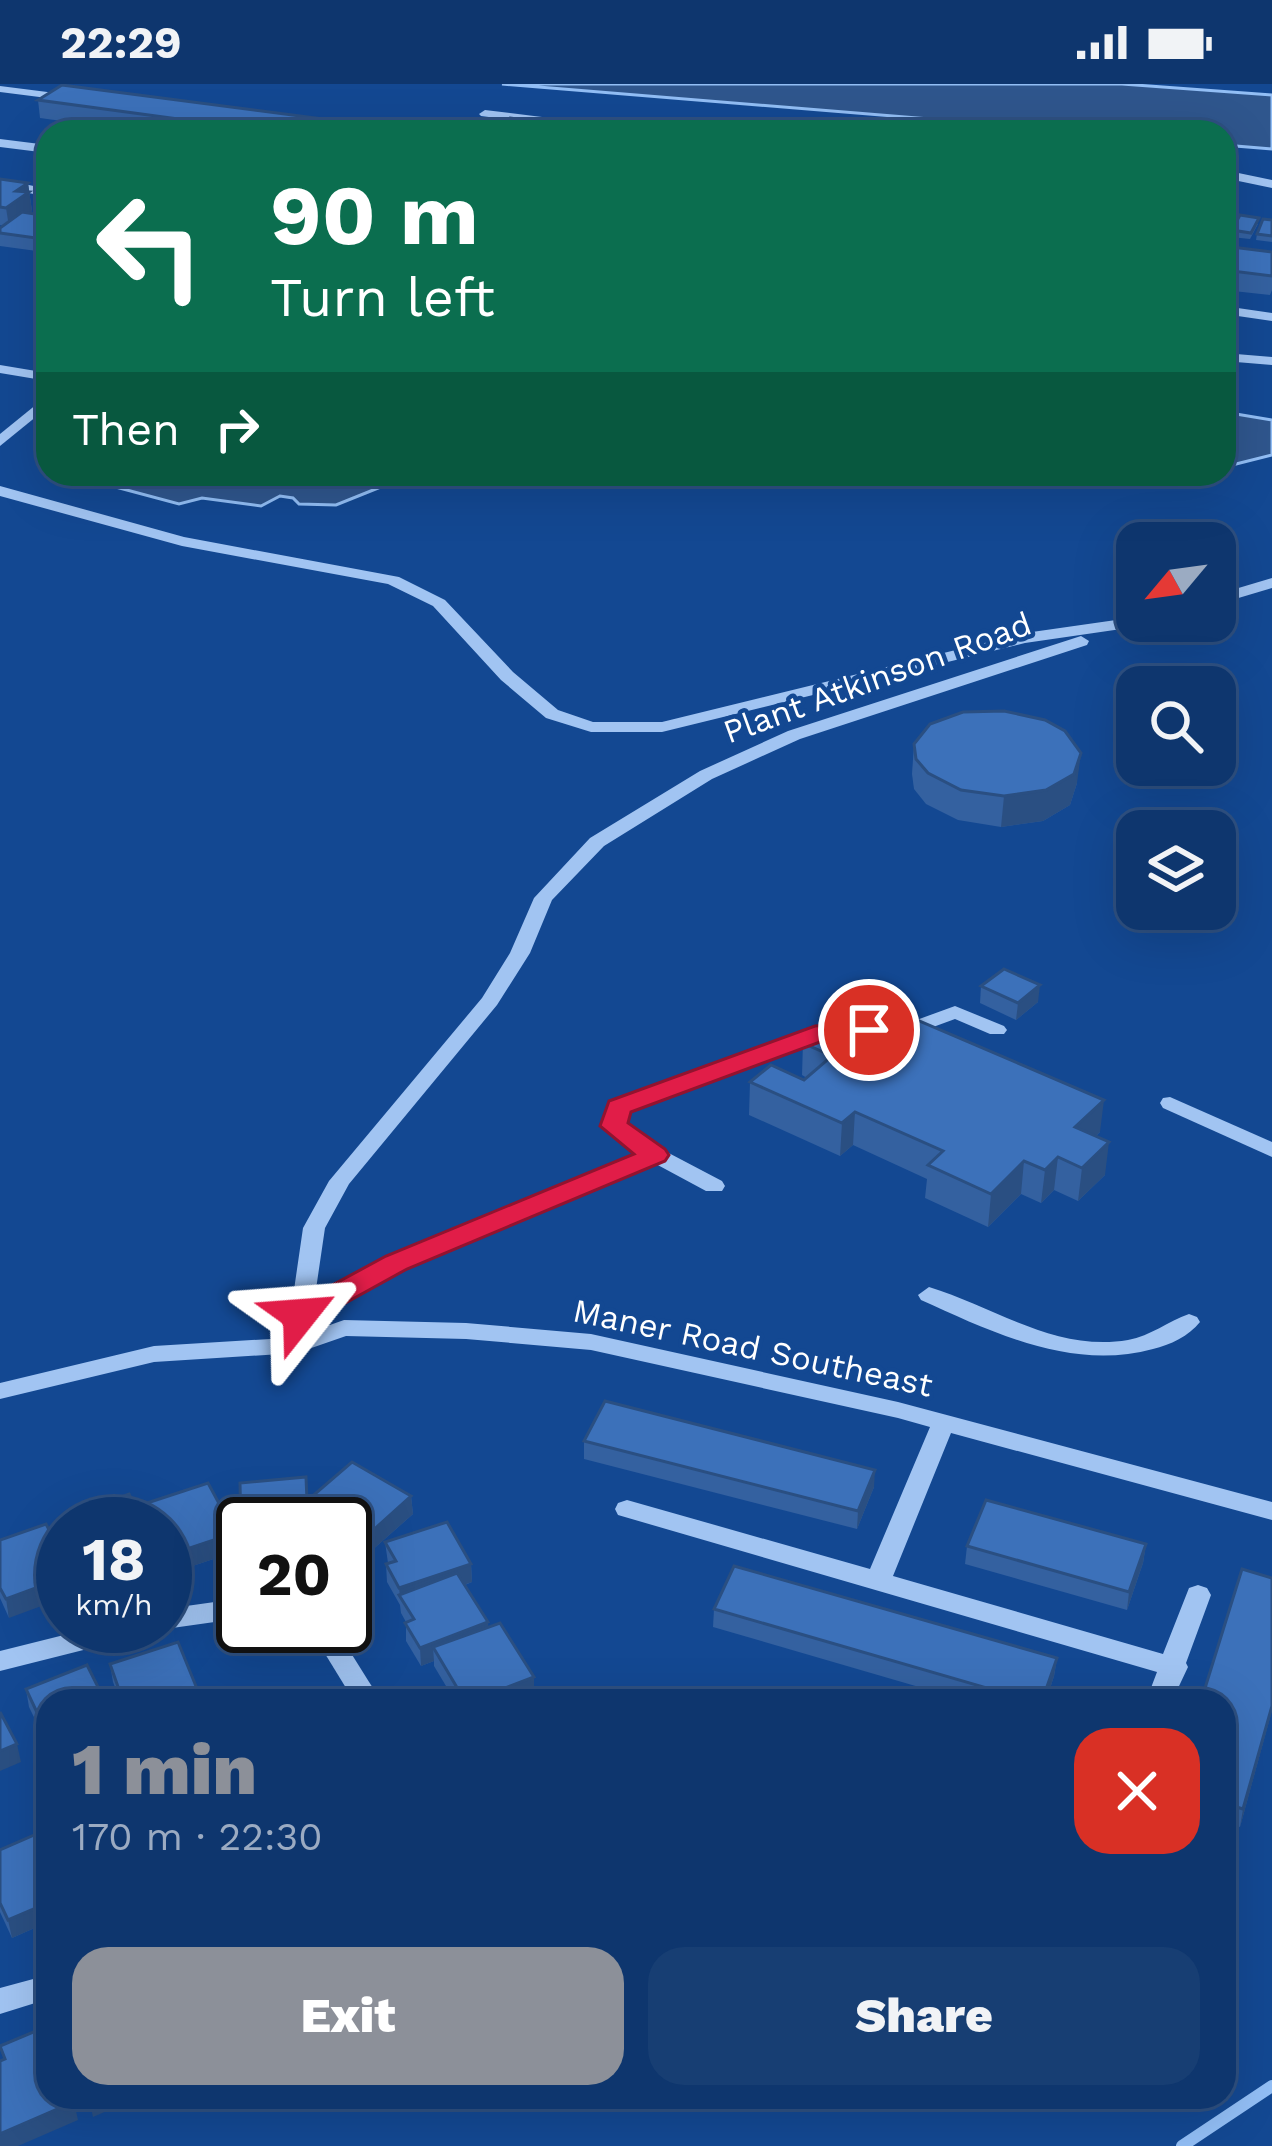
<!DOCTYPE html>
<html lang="en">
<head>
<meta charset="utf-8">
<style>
  body { margin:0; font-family:"Work Sans",sans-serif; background:#173e73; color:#f1f3f6; height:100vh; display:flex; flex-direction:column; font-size:45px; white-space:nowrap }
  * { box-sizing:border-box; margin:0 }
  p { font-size:39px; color:#9babc2 }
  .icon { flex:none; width:66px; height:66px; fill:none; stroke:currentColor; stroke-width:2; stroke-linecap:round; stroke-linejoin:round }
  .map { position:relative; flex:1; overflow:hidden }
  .panel { position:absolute; left:36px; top:1605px; width:1200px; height:420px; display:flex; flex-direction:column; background:#0e366e; border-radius:36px; box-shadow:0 12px 48px #0002,0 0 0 3px #2e5081 }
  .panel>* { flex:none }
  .guide { position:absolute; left:36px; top:36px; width:1200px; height:366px; border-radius:36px; box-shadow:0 12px 48px #0002,0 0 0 3px #2e5081; background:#0b6e4f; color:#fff; overflow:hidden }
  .needle { width:78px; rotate:241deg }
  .controls { position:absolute; left:1116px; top:438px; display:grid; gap:24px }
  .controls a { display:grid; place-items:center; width:120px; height:120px; border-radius:24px; background:#0e366e; box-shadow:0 12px 48px #0002,0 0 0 3px #2e5081; font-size:60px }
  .speed { position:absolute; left:36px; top:1413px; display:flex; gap:24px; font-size:60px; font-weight:700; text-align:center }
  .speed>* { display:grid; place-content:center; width:156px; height:156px; border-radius:50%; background:#0e366e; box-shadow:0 12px 48px #0002,0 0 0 3px #2e5081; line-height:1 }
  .speed small { font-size:30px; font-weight:400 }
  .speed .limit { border:6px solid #111; border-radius:18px; background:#fff; color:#111 }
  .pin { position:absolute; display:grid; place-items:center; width:102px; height:102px; color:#fff; margin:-51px; border:6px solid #fff; border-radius:50%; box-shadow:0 3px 12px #0007 }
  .me { position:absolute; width:132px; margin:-66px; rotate:62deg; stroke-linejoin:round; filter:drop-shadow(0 0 9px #0008) }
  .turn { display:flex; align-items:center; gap:42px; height:252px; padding:0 36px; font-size:54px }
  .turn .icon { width:156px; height:156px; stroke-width:2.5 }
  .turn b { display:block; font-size:84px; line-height:102px }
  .then { display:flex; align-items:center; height:114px; padding:0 36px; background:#0003; gap:24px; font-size:45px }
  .round { display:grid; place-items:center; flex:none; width:126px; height:126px; border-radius:36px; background:#173e73 }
  .head { display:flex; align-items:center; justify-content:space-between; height:204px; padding:0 36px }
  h1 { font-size:72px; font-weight:800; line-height:90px; color:#8c9099 }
  .button { display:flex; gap:24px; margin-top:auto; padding:24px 36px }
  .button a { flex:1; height:138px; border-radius:36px; background:#8c9099; color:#fff; font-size:48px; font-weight:800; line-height:138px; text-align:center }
  .button a+a { background:#173e73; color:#f1f3f6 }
  .status { display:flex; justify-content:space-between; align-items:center; height:84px; padding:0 60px; background:#0e366e; direction:ltr }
  .status svg { height:33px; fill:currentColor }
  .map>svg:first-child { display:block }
  .water { fill:#2f568d; stroke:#92bef5; stroke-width:3 }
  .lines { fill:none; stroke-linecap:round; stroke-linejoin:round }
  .stream { stroke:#92bef5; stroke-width:12 }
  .minor { fill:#a1c4f2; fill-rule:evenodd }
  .wall { fill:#3461a0 }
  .shaded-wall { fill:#2a4f82 }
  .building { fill:#3c71ba; stroke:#2a4f82; stroke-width:3 }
  .route { fill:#e11d48; stroke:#92132f; stroke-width:3 }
  .labels { text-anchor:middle; stroke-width:9; stroke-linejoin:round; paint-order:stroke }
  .street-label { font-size:33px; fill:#fff; stroke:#134892 }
</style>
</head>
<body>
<div class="status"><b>22:29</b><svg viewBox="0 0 49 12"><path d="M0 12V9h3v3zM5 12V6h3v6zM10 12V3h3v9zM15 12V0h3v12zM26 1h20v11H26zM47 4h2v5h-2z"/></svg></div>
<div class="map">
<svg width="1272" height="2062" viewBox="0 0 1272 2062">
  <rect width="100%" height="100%" fill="#134892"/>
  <g class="water">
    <path d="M502,0H1122L1272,11V65L1224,61V48H1088Z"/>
    <path d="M1224,328L1272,336V371L1224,383Z"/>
    <path d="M67,390H413L336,421L299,420L293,414L280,412L261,422L202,414L179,420Z"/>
  </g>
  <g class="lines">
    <path class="stream" d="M1182,2062L1272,2002"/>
    <g class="minor">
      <path d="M0,2L71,11L77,14L71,17L0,8Z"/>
      <path d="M485,26L630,44L636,48H601L481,32L479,30Z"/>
      <path d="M0,55L48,61V69L0,63Z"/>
      <path d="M1224,86L1272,96V104L1224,94Z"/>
      <path d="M0,95L48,105V113L0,103Z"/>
      <path d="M1224,222L1272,229V237L1224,230Z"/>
      <path d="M1224,269L1272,273V281L1224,277Z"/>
      <path d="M0,281L48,289V297L0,289Z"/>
      <path d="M48,311V323L0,362V350Z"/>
      <path d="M0,402L184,453L399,493L445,516L513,588L558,626L593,638H662L1025,549L1137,533V537H1150L1142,542L1025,559L662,648H591L546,634L501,596L433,522L388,500L182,462L0,412Z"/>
      <path d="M1272,494V504L1215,521V511Z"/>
      <path d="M1081,552L1089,557L1087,561L800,655L712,695L604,762L552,816L530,869L497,921L349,1100L325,1144L315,1212L388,1174L639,1070L603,1042L612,1018L818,944L911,938L955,922L1004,942L1007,946L1004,950H990L955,935L914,950L828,954L628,1027L625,1040L663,1066L722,1097L725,1102L722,1107H706L654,1079L404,1184L313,1233L310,1248L344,1236L466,1239L591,1250L898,1318L1272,1418V1436L951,1349L893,1492L1163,1570L1189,1504L1198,1501L1207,1504L1211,1511L1186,1579L1188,1583L1172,1617H1146L1157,1588L618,1431L615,1425L618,1419L627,1416L870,1485L930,1343L898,1334L591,1266L466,1255L346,1252L297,1269L154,1278L0,1315V1299L154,1262L287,1254L303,1144L329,1097L482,914L510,869L534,814L590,754L700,687L788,647Z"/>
      <path d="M1170,1013L1272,1058V1073L1163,1024L1160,1019L1163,1014Z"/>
      <path d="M929,1203C995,1223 1055,1268 1128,1256C1151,1252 1168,1237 1189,1230L1197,1233L1200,1238C1189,1252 1170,1261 1153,1265C1072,1287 994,1249 921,1216L918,1211Z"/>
      <path d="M243,1514V1534L165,1545L156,1542H165V1525Z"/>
      <path d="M100,1542H152L148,1549L139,1552L0,1587V1567Z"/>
      <path d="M308,1542H334L381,1617H354Z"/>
      <path d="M48,1891V1915L0,1930V1904Z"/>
    </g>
  </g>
  <g class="wall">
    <path d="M38,16L423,48H142L40,34Z"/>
    <path d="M0,95L28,99L32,127L29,129L40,131L39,126L48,120V166L44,168L0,162V144L3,142L0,141Z"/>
    <path d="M1272,136V158L1256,156L1257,150Z"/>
    <path d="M1258,140L1250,155L1231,153L1232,146Z"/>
    <path d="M1224,162L1272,168V206L1270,211L1224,206Z"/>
    <path d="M914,660L1077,699L1070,721L1043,737L1001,743L958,736L926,720L914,705L912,690Z"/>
    <path d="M981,902L1038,918L1016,936L980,919Z"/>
    <path d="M803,959L1100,1048L1096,1052L1105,1091L1078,1117L1054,1106L1041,1119L1021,1110L988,1143L925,1114L927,1095L853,1061L840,1072L749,1031L750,998L804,996L807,994L802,991Z"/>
    <path d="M584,1357L874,1403L857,1445L584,1375Z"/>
    <path d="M411,1412L413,1430L370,1468L345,1453V1440H324L311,1433L309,1415Z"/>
    <path d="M147,1419L235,1449L237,1467L175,1488L165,1469V1440H151Z"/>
    <path d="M0,1456L9,1534L0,1514Z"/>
    <path d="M385,1458L471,1480L472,1498L465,1501L488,1543L534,1593V1609L538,1617H455L434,1582V1577L421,1582L406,1557V1538L401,1529L400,1521L387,1498L386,1480L388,1479Z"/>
    <path d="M1146,1460L1143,1479L1127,1526L965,1480L967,1462Z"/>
    <path d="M1272,1494V1626L1240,1743L1224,1738V1617Z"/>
    <path d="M714,1525L1057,1574L1054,1592L1046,1617H967L713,1543Z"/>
    <path d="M110,1580L202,1617H120L113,1598Z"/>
    <path d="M26,1605L48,1617V1662L29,1623Z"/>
    <path d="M48,1745V1838L12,1854L0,1828V1766Z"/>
  </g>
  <g class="shaded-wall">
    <path d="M28,99L32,127L9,143L6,124L16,107Z"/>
    <path d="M48,151V166L44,168L43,155Z"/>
    <path d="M1081,669L1077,699L1070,721L1043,737L1001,743L1004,712Z"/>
    <path d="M1040,901L1038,918L1016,936L1018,919Z"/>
    <path d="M1104,1016L1100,1048L1071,1076L1075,1043Z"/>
    <path d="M855,1028L853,1061L840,1072L842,1039Z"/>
    <path d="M1109,1058L1105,1091L1078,1117L1082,1084Z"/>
    <path d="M1058,1073L1054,1106L1041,1119L1045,1086Z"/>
    <path d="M1024,1077L1021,1110L988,1143L991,1110Z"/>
    <path d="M875,1386L874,1403L857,1445L858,1427Z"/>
    <path d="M411,1412L413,1430L370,1468L369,1450Z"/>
    <path d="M235,1449L237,1467L175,1488L172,1470Z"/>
    <path d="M1146,1460L1143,1479L1127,1526L1129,1508Z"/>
    <path d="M471,1480L472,1498L406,1521L400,1512L399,1504Z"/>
    <path d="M63,1494V1514L9,1534L6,1515Z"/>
    <path d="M488,1538L489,1556L433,1563L434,1577L421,1582L420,1564Z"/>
    <path d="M1057,1574L1054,1592L1046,1617H1042Z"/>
    <path d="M534,1593V1612L520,1617H471Z"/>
    <path d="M1272,1622V1626L1240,1743L1243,1725Z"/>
    <path d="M17,1660L21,1678L0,1687V1667Z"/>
    <path d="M48,1819V1838L12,1854L8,1836Z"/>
    <path d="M93,2013H139L93,2033L89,2015Z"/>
    <path d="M74,2018L78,2036L18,2062H0V2050Z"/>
  </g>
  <g class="building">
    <path d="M62,1L423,48H275L38,16Z"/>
    <path d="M510,34L568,42L562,48H495Z"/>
    <path d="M0,95L28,99L16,107L29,108L6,124L0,123Z"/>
    <path d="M22,128L48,132V151L43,155L0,149V144Z"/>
    <path d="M1240,131L1259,134L1251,149L1232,146Z"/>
    <path d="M1263,135L1272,136V152L1257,150Z"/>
    <path d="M1224,162L1272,168V192L1224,186Z"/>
    <path d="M1004,627L1045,636L1065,647L1081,669L1074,690L1046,706L1004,712L961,706L928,689L916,675L914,660L930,640L963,628Z"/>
    <path d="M1004,885L1040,901L1018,919L981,902Z"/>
    <path d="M889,924L1104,1016L1075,1043L1109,1058L1082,1084L1058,1073L1045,1086L1024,1077L991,1110L928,1081L943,1067L855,1028L842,1039L750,998L771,981L804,996L832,972L803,959L831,936L861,948Z"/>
    <path d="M605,1317L875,1386L858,1427L584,1357Z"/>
    <path d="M352,1378L411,1412L369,1450L309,1415Z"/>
    <path d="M306,1393L308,1440H243V1449H241L240,1399Z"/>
    <path d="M208,1399L235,1449L172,1470L165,1456V1440H157L147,1419Z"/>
    <path d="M129,1410L144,1440H67L63,1433Z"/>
    <path d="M986,1416L1146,1460L1129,1508L967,1462Z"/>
    <path d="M447,1438L471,1480L399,1504L386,1480L396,1477L385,1458Z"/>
    <path d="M46,1440L63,1472V1494L6,1515L0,1504V1456Z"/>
    <path d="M734,1482L1057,1574L1042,1617H1032L714,1525Z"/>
    <path d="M1242,1485L1272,1494V1622L1243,1725L1224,1719V1617H1201Z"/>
    <path d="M457,1489L488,1538L420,1564L405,1539L414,1535L399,1511Z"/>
    <path d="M500,1539L534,1593L471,1617H465L433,1563Z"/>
    <path d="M178,1558L202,1617H123L110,1580Z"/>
    <path d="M87,1581L105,1617H48V1652L26,1605Z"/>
    <path d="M534,1608L538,1617H506Z"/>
    <path d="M0,1628L17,1660L0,1667Z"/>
    <path d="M48,1745V1819L8,1836L0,1819V1766Z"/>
    <path d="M43,1944L48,1957V2013H72L74,2018L0,2050V1977L5,1975L0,1962Z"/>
  </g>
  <path class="route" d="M869,938L879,940L883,946L879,951L828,955L631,1028L628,1039L665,1065L669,1071L665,1077L407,1185L311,1238H290L285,1231L290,1224L386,1172L634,1070L600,1042L609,1017L815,942Z"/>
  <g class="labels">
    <g class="street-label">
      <text transform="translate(877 593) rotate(-20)" y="12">Plant Atkinson Road</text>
      <text transform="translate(753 1263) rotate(12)" y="12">Maner Road Southeast</text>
    </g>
  </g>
</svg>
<div class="controls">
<a><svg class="needle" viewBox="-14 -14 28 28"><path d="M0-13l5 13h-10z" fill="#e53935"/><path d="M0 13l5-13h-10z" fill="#9babc2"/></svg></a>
<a><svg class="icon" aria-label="search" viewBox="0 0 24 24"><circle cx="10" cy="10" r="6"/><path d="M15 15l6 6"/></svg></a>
<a><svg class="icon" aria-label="layers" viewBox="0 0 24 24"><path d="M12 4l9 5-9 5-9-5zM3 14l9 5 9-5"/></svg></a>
</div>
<div class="speed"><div>18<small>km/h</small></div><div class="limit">20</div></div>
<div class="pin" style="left:869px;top:946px;background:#d93025"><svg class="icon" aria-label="arrive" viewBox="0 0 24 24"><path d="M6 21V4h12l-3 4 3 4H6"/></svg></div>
<svg class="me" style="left:300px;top:1231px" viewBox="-20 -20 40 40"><path d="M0-17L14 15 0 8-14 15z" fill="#e11d48" stroke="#fff" stroke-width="4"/></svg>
<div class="guide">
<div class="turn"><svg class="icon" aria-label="left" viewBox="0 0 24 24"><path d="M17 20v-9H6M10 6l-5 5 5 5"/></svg><div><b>90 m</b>Turn left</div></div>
<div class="then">Then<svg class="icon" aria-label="right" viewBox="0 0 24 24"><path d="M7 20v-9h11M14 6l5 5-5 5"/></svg></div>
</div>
<section class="panel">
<div class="head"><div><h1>1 min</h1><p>170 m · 22:30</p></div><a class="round" style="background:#d93025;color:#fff"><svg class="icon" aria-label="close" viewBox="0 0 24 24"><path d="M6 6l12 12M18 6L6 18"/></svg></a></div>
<div class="button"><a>Exit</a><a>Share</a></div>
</section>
</div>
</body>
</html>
